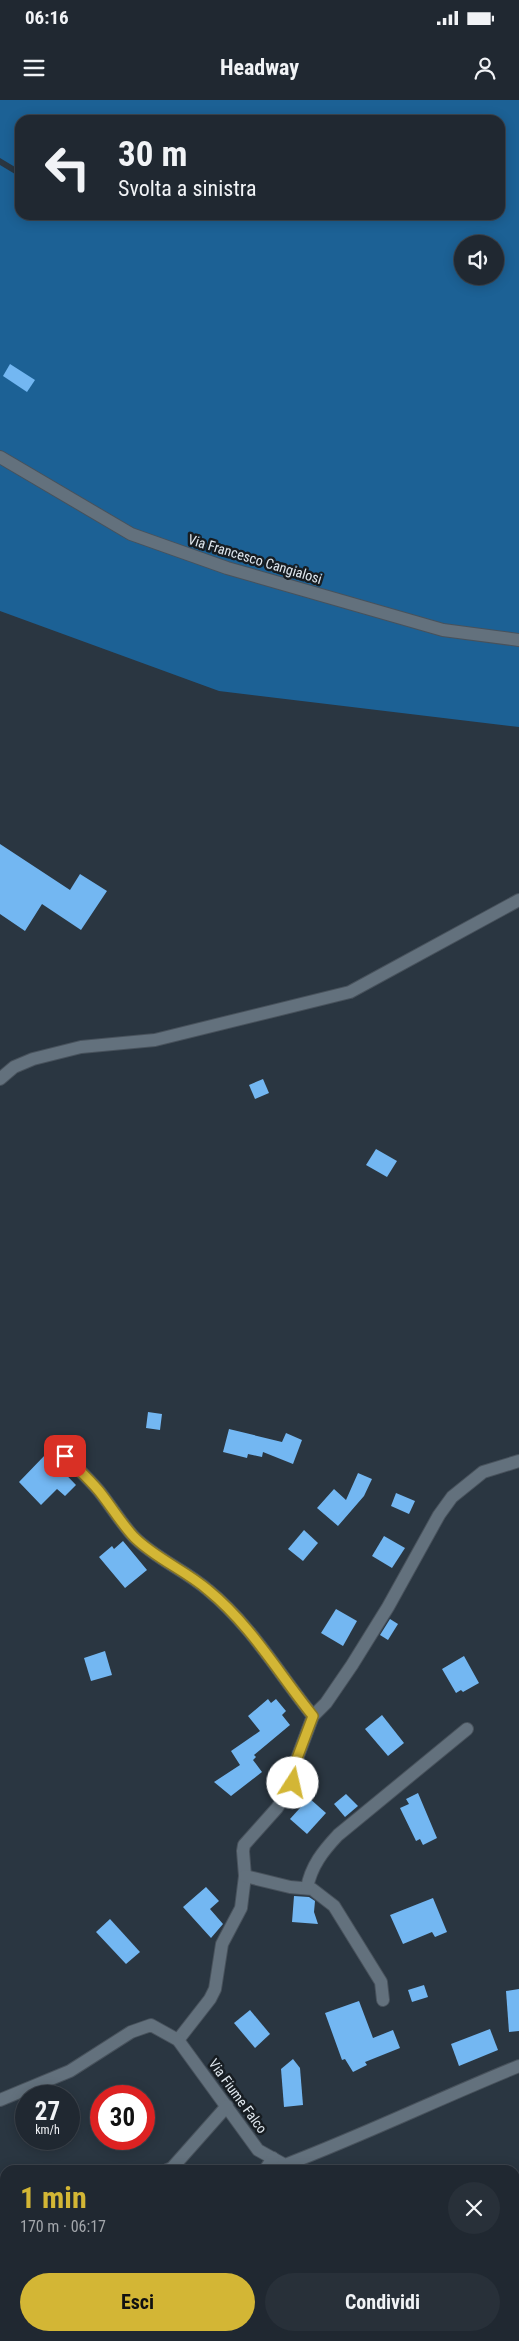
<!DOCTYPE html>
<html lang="it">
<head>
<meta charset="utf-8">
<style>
  body { margin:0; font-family:"Roboto Condensed",sans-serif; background:#283039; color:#f1f3f6; height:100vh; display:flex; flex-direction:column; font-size:19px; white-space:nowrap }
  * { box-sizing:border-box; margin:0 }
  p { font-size:16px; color:#a2a6ab }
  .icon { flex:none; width:28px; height:28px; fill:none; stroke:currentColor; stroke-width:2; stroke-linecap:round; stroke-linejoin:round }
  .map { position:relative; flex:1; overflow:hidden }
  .sheet { position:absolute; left:0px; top:2065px; width:520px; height:176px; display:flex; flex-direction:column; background:#202831; border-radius:15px 15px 0 0; box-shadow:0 2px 12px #0003,0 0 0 1px #3d444d }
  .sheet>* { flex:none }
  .guide { position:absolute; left:15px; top:15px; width:490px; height:105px; border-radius:15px; box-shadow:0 2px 12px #0003,0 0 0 1px #3d444d; background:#202831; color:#f1f3f6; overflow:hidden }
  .controls { position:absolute; left:454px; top:135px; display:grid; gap:10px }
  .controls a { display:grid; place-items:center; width:50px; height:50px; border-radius:50%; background:#202831; box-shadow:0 2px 12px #0003,0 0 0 1px #3d444d; font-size:25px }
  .speed { position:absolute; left:15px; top:1985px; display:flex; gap:10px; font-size:25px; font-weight:700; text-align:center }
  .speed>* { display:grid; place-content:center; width:65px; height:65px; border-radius:50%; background:#202831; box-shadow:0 2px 12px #0003,0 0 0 1px #3d444d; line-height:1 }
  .speed small { font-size:12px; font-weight:400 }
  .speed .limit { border:8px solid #d22; background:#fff; color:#111 }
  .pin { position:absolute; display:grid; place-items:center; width:42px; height:42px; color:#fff; margin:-21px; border-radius:10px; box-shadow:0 2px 8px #0006 }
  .me { position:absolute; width:55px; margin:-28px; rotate:10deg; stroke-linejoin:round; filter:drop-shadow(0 0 4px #0008) }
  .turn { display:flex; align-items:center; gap:18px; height:105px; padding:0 20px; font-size:22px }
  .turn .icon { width:65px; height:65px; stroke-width:2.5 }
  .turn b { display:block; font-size:35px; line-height:42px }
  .round { display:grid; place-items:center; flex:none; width:52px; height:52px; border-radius:26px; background:#283039 }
  .summary { display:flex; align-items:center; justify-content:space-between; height:85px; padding:0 20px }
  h1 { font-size:30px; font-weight:700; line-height:38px; color:#d3b635 }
  .cta { display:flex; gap:10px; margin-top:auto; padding:10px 20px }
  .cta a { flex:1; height:58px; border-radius:30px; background:#d3b635; color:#111; font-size:20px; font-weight:700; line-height:58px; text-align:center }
  .cta a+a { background:#283039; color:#f1f3f6 }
  .status { display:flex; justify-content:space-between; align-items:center; height:35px; padding:0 25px; background:#202831; direction:ltr }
  .status svg { height:14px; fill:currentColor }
  header { display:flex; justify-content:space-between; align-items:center; height:65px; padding:0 20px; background:#202831; font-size:22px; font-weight:700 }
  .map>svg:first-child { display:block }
  .green { fill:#1c6195; fill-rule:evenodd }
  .building { fill:#73b7f2 }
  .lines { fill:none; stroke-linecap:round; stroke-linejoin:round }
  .minor-casing { stroke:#48525c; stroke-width:14 }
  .tertiary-casing { stroke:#48525c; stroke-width:14 }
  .minor { stroke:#63717d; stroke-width:12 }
  .tertiary { stroke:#63717d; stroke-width:12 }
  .route-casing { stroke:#897622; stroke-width:12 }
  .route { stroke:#d3b635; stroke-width:9 }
  .labels { text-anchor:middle; stroke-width:5; stroke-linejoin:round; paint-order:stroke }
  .street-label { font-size:14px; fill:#e1e9f0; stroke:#171d22 }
</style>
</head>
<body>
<div class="status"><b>06:16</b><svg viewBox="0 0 49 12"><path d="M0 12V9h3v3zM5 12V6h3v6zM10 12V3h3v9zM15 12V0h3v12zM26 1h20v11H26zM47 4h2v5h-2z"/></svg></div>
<header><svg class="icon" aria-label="menu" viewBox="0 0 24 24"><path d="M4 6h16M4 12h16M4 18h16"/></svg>Headway<svg class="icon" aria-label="person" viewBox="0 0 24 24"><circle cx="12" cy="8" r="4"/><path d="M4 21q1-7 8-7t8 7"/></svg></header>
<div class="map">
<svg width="519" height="2241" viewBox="0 0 519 2241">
  <rect width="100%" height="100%" fill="#2a3641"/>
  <path class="green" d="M0,0H519V627L219,591L0,511V65L20,77V115H500V20H20V70L0,58ZM462,144H495V176H462Z"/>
  <g class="building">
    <path d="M10,264L35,280L27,292L3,276Z"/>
    <path d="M0,744L70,790L80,774L107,791L81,830L42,804L25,831L0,814Z"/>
    <path d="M263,979L269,993L255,999L249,985Z"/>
    <path d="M376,1049L397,1061L387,1077L366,1065Z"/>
    <path d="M148,1312L162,1314L160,1330L146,1328Z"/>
    <path d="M229,1329L282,1342L286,1333L302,1340L293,1364L263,1352L262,1357L248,1354L247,1358L223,1352Z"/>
    <path d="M46,1354L76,1385L65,1396L57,1389L41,1405L19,1382Z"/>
    <path d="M358,1373L372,1379L364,1396L338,1426L317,1408L334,1389L346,1400Z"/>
    <path d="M396,1393L415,1401L409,1414L391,1406Z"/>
    <path d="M304,1430L318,1443L303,1461L288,1449Z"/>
    <path d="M384,1436L405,1448L392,1468L372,1456Z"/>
    <path d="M123,1441L147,1470L125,1488L99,1457L112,1446L114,1449Z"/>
    <path d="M336,1509L357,1521L343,1546L321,1533Z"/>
    <path d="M390,1519L398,1524L388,1540L380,1535Z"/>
    <path d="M105,1551L112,1575L91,1581L84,1558Z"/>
    <path d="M464,1556L479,1583L463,1592L461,1590L456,1593L442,1569Z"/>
    <path d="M268,1599L271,1603L276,1599L286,1611L282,1615L290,1625L254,1655L256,1657L253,1660L262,1672L231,1696L214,1682L240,1665L231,1651L260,1631L248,1616Z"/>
    <path d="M382,1615L404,1643L388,1656L365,1629Z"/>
    <path d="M418,1693L437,1738L423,1745L420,1739L416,1741L400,1708L409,1704L406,1699Z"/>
    <path d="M346,1694L358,1706L345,1717L334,1704Z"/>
    <path d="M309,1698L326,1713L307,1734L290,1719Z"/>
    <path d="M206,1787L219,1801L210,1809L223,1824L211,1838L183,1807Z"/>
    <path d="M294,1796L309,1797L315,1801L314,1812L318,1824L292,1822Z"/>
    <path d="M433,1798L447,1832L435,1837L432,1832L403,1844L390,1815Z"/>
    <path d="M110,1819L140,1852L126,1864L96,1832Z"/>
    <path d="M424,1885L428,1897L412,1902L408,1890Z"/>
    <path d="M519,1889V1931L509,1932L506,1891Z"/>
    <path d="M359,1901L373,1938L393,1930L400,1948L365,1962L367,1965L353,1972L345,1959L342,1960L325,1913Z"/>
    <path d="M250,1910L270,1934L255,1948L234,1923Z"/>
    <path d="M490,1929L498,1950L459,1966L451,1944Z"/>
    <path d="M293,1959L300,1968L303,2005L284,2007L281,1969Z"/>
  </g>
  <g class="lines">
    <defs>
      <g id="minor">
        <path d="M0,979L14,967L33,959L81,947L155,940L350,892L519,800"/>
        <path d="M65,1356C76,1367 89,1379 99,1391C111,1406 121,1423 134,1437C156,1459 185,1470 208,1490C251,1525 279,1574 313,1616L296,1661L293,1683L277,1708L244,1745L243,1751L245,1776L241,1808L222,1844L215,1889L210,1899L178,1940"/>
        <path d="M313,1616L326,1603L352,1565L388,1507L439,1415L452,1397L483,1372L519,1361"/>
        <path d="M245,1776L290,1787L312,1789L334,1806L381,1882L383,1900"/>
        <path d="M307,1788C311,1766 323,1751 338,1735L467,1629"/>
        <path d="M0,2000L70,1971L131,1932L151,1925L178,1940L258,2050L285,2065C364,2035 440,1998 519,1966"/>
        <path d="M167,2070L172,2068L227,2006"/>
        <path d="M265,2070L273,2058"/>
        <path d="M60,2236L61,2241"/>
        <path d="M283,2236L285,2241"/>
      </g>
      <path id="tertiary" d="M0,357L131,434L227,468L443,530L519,540"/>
    </defs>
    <use href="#minor" class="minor-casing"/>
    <use href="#tertiary" class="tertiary-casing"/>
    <use href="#minor" class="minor"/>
    <use href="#tertiary" class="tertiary"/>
  </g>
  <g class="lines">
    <defs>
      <path id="route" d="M65,1356C76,1367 89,1379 99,1391C111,1406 121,1423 134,1437C156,1459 185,1470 208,1490C251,1525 279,1574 313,1616L296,1661L293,1683"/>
    </defs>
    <use href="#route" class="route-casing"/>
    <use href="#route" class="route"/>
  </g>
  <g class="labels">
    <g class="street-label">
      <text transform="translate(255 459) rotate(17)" y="5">Via Francesco Cangialosi</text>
      <text transform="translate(238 1996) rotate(54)" y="5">Via Fiume Falco</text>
    </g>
  </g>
</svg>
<div class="controls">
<a><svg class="icon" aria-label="sound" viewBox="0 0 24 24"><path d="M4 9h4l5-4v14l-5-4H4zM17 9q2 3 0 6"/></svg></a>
</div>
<div class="speed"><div>27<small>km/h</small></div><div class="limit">30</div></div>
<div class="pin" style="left:65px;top:1356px;background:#d93025"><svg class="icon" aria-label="arrive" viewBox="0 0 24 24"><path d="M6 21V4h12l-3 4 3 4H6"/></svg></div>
<svg class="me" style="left:293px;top:1683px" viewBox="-20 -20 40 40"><circle r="19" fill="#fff"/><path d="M0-13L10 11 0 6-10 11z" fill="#d3b635"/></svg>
<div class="guide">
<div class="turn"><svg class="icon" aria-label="left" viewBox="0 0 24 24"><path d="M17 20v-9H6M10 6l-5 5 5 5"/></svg><div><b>30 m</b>Svolta a sinistra</div></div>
</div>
<section class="sheet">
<div class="summary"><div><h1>1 min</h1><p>170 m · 06:17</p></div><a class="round"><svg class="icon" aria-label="close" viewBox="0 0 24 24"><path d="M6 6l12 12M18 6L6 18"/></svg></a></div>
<div class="cta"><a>Esci</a><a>Condividi</a></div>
</section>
</div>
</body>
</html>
